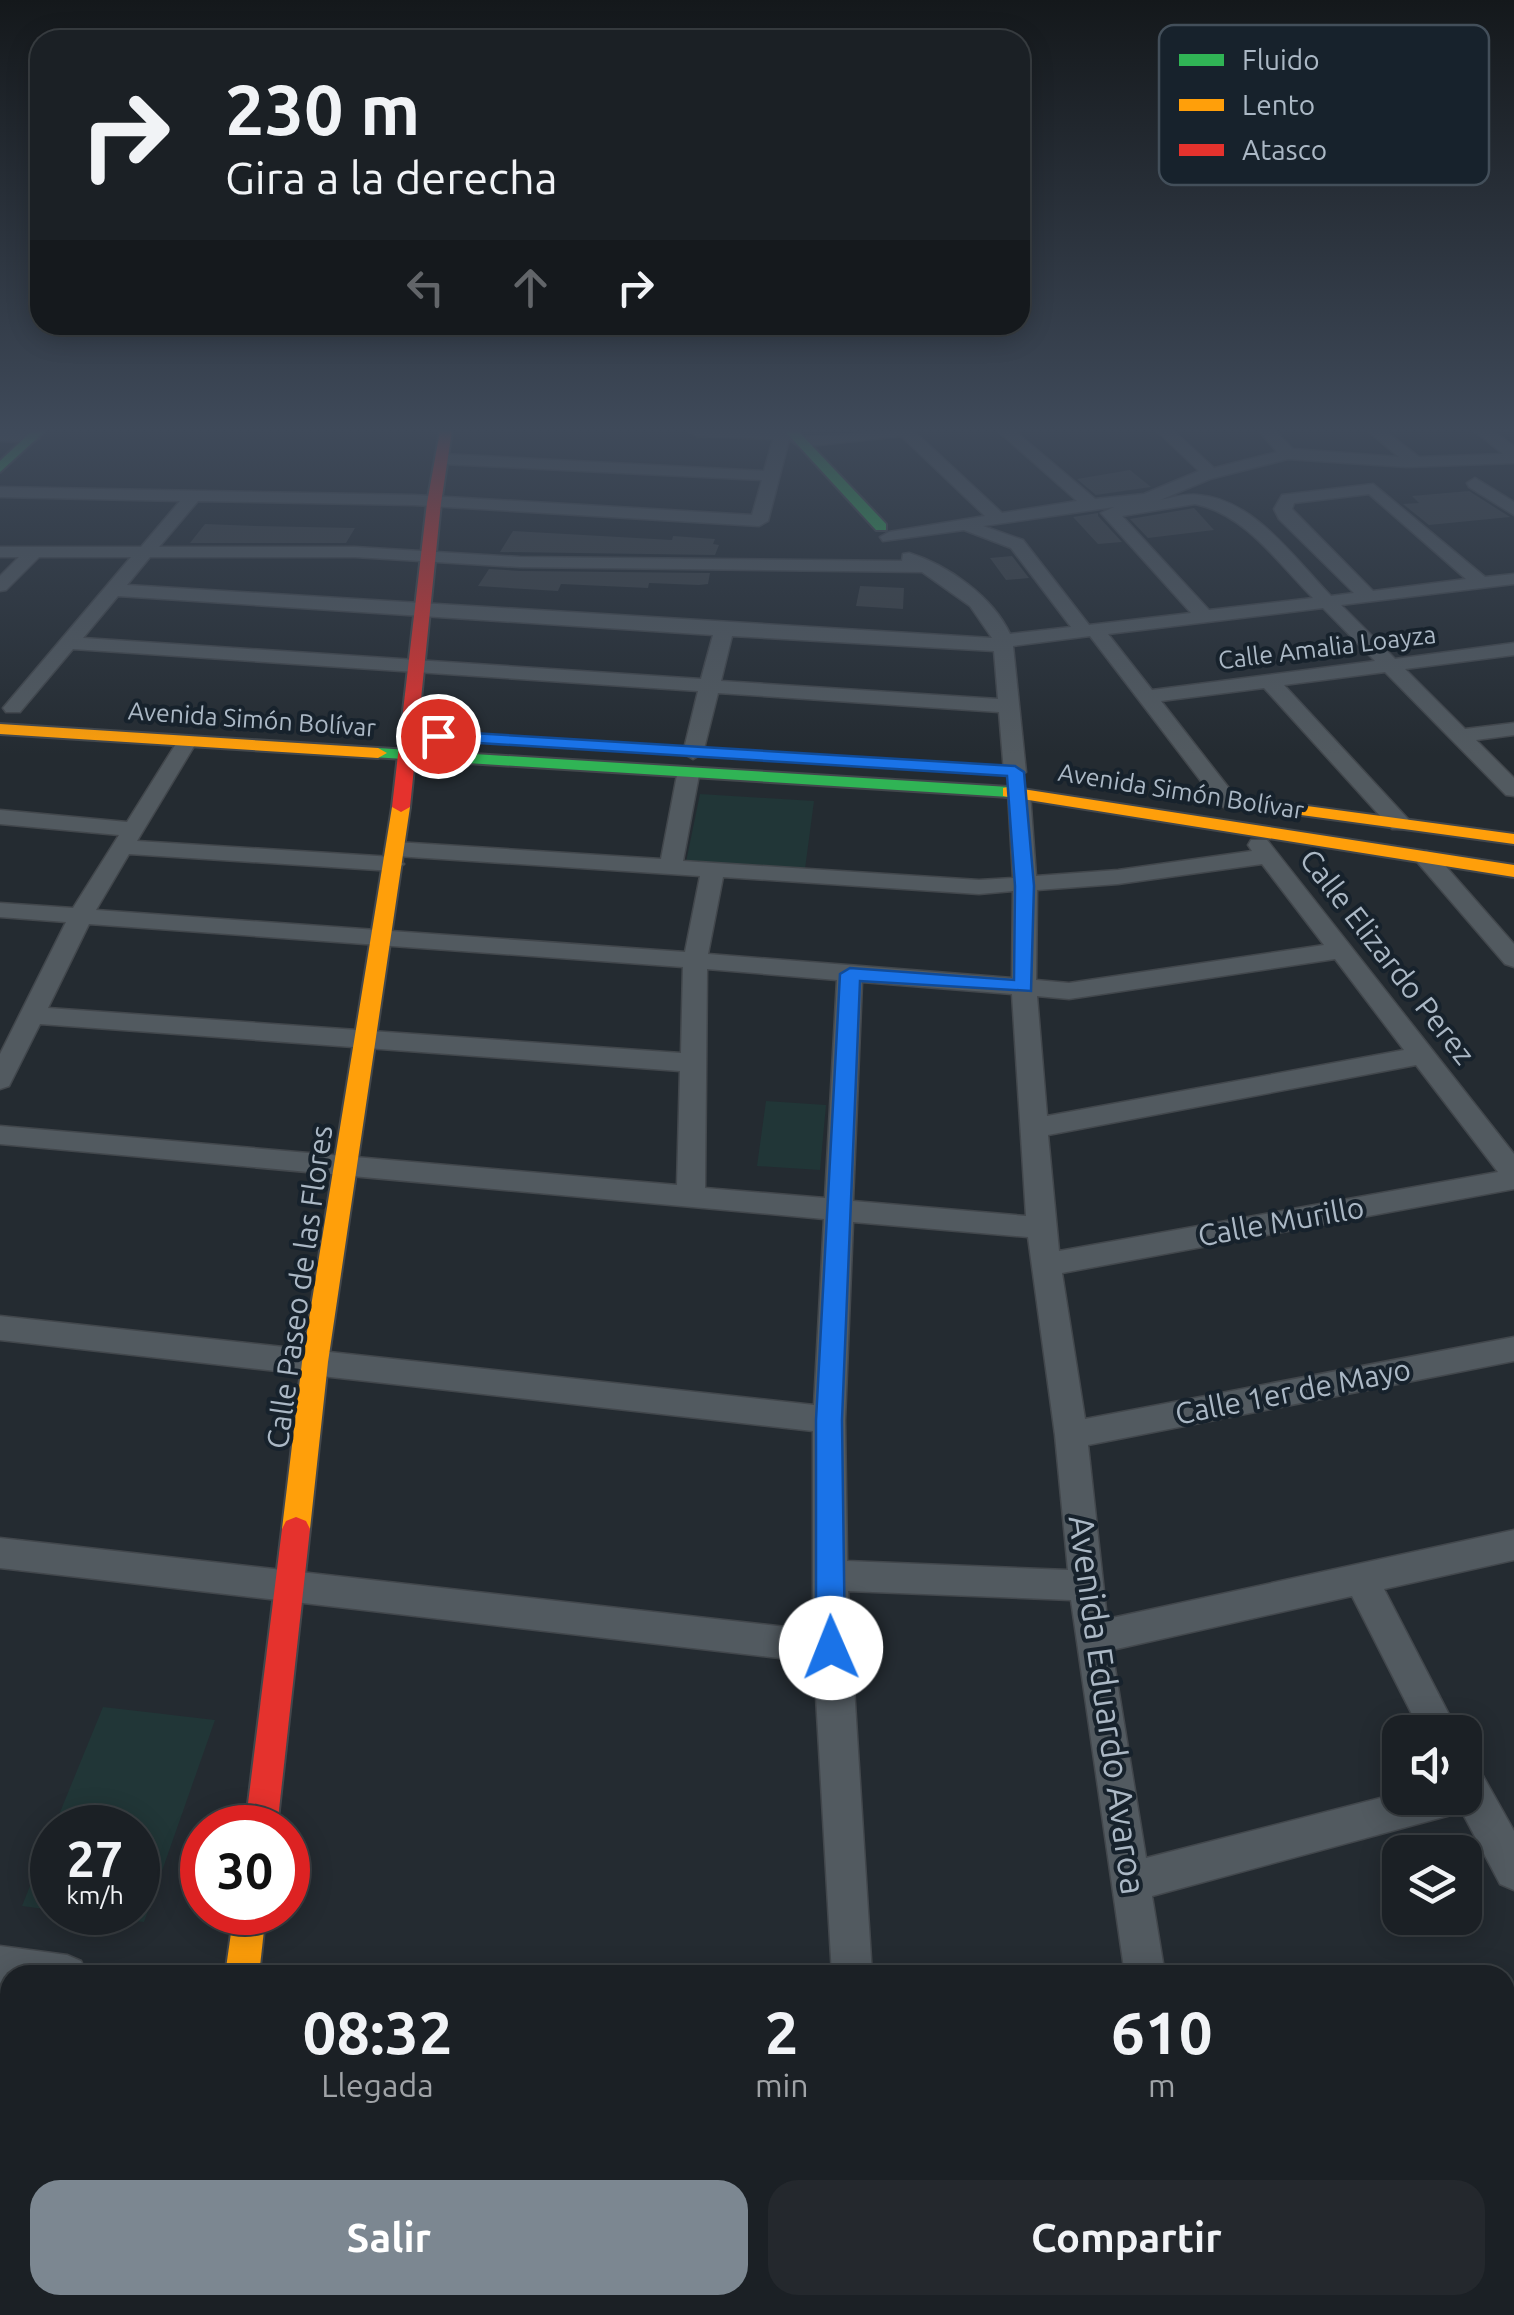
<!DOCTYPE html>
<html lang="es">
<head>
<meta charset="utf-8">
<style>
  body { margin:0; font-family:Ubuntu,sans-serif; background:#24282d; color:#f1f3f6; height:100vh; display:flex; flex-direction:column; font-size:38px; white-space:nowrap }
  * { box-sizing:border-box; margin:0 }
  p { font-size:32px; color:#a0a3a7 }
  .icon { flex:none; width:55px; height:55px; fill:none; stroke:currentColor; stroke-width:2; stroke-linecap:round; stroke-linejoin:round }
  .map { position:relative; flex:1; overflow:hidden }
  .sheet { position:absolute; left:0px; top:1965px; width:1515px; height:350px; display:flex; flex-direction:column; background:#1b2025; border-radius:30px 30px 0 0; box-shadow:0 5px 25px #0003,0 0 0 2px #393e42 }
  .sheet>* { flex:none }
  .guide { position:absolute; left:30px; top:30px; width:1000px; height:305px; border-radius:30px; box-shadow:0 5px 25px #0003,0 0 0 2px #393e42; background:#1b2025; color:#f1f3f6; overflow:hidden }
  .fabs { position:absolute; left:1382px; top:1715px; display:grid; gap:20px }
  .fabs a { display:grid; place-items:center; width:100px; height:100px; border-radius:20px; background:#1b2025; box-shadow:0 5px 25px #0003,0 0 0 2px #393e42; font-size:50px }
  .speed { position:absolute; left:30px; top:1805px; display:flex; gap:20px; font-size:50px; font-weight:700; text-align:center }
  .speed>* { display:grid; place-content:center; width:130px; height:130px; border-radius:50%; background:#1b2025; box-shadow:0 5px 25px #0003,0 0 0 2px #393e42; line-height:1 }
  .speed small { font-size:25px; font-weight:400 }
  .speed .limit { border:15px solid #d22; background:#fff; color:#111 }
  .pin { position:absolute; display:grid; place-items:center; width:85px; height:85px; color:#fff; margin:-42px; border:5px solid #fff; border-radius:50%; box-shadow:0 2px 10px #0007 }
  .me { position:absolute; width:110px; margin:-55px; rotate:359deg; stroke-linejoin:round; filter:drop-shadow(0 0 8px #0008) }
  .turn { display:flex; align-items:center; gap:35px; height:210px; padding:0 30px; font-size:45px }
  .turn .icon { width:130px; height:130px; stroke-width:2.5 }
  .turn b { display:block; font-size:70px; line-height:85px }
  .lanes { display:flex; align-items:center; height:95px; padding:0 30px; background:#0003; justify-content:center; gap:50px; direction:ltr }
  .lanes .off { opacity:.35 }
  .eta { display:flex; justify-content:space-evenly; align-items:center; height:170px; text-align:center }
  .eta b { font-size:60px; font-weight:600; line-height:70px }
  .cta { display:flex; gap:20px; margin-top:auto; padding:20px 30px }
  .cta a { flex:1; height:115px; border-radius:30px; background:#7c8791; color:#fff; font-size:40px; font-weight:600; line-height:115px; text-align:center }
  .cta a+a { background:#24282d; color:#f1f3f6 }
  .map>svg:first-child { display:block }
  .green { fill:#213637 }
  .building { fill:#3b4146 }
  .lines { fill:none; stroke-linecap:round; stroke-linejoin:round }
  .street-casing { stroke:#42474c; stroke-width:3 }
  .fast-casing { stroke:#42474c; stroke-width:4 }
  .slow-casing { stroke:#42474c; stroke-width:4 }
  .jam-casing { stroke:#42474c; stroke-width:4 }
  .street { fill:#525a60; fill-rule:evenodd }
  .fast { fill:#30b455; fill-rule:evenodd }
  .slow { fill:#ff9f0a; fill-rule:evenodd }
  .jam { fill:#e5322d; fill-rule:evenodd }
  .route { fill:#1a73e8; stroke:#114b97; stroke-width:2.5 }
  .labels { text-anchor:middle; stroke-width:8; stroke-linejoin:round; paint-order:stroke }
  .far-street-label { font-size:25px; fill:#abb8c5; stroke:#17222c }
  .street-label { font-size:30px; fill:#abb8c5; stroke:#17222c }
  .near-street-label { font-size:35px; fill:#abb8c5; stroke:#17222c }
  .key { fill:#17222c; stroke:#434f5a; stroke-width:2.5 }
  .key-label { font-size:28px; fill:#abb8c5 }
</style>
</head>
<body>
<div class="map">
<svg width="1514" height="2315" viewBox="0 0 1514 2315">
  <rect width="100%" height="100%" fill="#242b31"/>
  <g class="green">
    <path d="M700,794L814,801L805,869L686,862Z"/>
    <path d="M766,1101L826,1105L820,1170L757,1166Z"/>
    <path d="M103,1707L215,1720L144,1922L71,1913L138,1912V1828L54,1827Z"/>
    <path d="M52,1831V1910L22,1906Z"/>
  </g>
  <g class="building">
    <path d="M1130,470L1151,487L1096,495L1077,479Z"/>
    <path d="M1469,491L1510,517L1429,525L1403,504L1419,503L1412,496Z"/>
    <path d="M1194,508L1214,530L1148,538L1130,519Z"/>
    <path d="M1098,513V516L1122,542L1098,544L1073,517Z"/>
    <path d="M205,524L256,526L355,528L346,543H190Z"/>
    <path d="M513,531L672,540L673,536L715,539L713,544L719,545L715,555L500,552Z"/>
    <path d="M1012,556L1029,578L1006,580L990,558Z"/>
    <path d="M489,569L520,571L710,573L708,584L699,585L649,583L648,588L561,584L558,591L478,586Z"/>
    <path d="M860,586L904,588L903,609L856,606Z"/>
  </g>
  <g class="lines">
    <defs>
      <g id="street">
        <path d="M0,431L32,433L40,438L32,443L0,441Z"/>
        <path d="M689,431H795L800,437L914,431L1002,513L1077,501L998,431H1015L1095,499L1144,494L1199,471L1157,431H1174L1214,468L1277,452L1259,431H1275L1293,449L1399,457L1368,431H1385L1419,457L1503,454L1475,431H1493L1514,446V463L1407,467L1288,459L1210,479L1160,500C1172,498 1186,493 1198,495C1254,499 1294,558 1331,596L1354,593L1279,519L1274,509L1282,495L1373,484L1485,577L1514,574V584L1341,605L1395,659L1514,643V655L1405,669L1465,729L1514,723V735L1476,740L1514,778V796L1506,795L1385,672L1284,685L1408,819L1411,824L1408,829H1392L1264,688L1161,701L1239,801L1228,808L1220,806L1090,636L1013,646L1026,772L1015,778L1004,772L999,712L718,693L703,753L693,759L683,753L698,691L73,649L20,712H6L3,708L131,557H39L6,590L0,591V576L19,557H0V547H141L180,501L0,497V487L414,495L752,515L762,480L443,464L435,459L443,454L764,471L773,439L697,436ZM901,436L985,516L889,532L880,537L883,541L964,530L1011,548L1071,627L1010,634C993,597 948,565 909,553L903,554L902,561L520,557L355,547H159L198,501L414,505L759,526L768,521L789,440L800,447ZM1369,494L1466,579L1373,591L1292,509L1294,503ZM1195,504C1245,514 1278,563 1313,598L1209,610L1122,516ZM1114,507L1101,513L1191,613L1089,625L1023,540L983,526ZM150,557H355L520,567L922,572L970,606L992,638L127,585ZM118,596L713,635L701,679L83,638ZM1323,608L1375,661L1152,690L1108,634ZM732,636L994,651L998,699L721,681Z"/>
        <path d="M1475,478L1514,502V515L1469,487L1467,483Z"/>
        <path d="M186,737L196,743L137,841L393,857L404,864L393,871L129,854L96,910L685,952L700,876L396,856L385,849L396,842L661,859L677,775L688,769L699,775L683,861L979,880L1013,878L1008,793L1019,787L1030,793L1036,876L1118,870L1252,851L1248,845L1251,840H1267L1514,1154V1189L1062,1273L1085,1419L1514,1337V1361L1088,1445L1107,1619L1514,1530V1560L1384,1589L1458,1732H1421L1352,1596L1112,1650L1146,1858L1400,1793V1798H1465V1762L1478,1767L1514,1831V1890L1500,1884L1462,1812L1152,1896L1165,1975H1125L1071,1600L848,1591L872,1975H832L814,1662L0,1568V1538L813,1630V1431L0,1340V1316L814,1405L824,1219L0,1144V1126L677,1185L680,1071L40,1024L9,1086L0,1089V1054L66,922L0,917V903L73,908L119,835L0,824V810L127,822L179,739ZM1262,864L1324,945L1069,983L1036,980L1037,890L1118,884ZM723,877L979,894L1013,891L1012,978L708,954ZM89,924L683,967L681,1053L48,1008ZM1335,959L1404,1050L1047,1116L1037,996L1069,999ZM707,969L837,980L825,1198L705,1188ZM862,982L1012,994L1026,1216L853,1201ZM1416,1065L1498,1172L1059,1251L1048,1135ZM853,1222L1028,1237L1055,1435L1068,1570L847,1561L845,1420Z"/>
        <path d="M1426,851L1434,853L1514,944V967L1505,964L1418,863L1415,858Z"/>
        <path d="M0,1946L67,1955L81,1961L87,1975H10V1988L0,1986Z"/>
        <rect x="835" y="2305" width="46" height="10"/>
        <path d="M1172,2305H1218L1220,2315H1174Z"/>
      </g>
      <g id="fast">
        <path d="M32,431H45L0,472V461Z"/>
        <path d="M785,431H798L886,524V530H876Z"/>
        <path d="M378,748L1009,787L1018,792L1009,797L372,757L369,753Z"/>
      </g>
      <g id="slow">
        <path d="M0,724L378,748L387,753L378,758L0,734Z"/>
        <path d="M1009,787L1514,865V877L1003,796V788Z"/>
        <path d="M1263,800L1514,834V844L1257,809V801Z"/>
        <path d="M401,802L410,807L328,1362L310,1529L306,1537L296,1541L286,1537L282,1529L302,1362L392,807Z"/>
        <path d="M234,1912H266L259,1975H225Z"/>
      </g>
      <g id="jam">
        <path d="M440,431H452L441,503L410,807L401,812L392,807L427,503Z"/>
        <path d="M296,1517L306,1521L310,1529L277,1828H245L282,1529L286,1521Z"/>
        <path d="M180,2305H218L217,2315H179Z"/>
      </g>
    </defs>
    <use href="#street" class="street-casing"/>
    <use href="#fast" class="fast-casing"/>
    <use href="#slow" class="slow-casing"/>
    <use href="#jam" class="jam-casing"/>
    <use href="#street" class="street"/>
    <use href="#fast" class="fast"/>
    <use href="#slow" class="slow"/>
    <use href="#jam" class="jam"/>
  </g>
  <linearGradient id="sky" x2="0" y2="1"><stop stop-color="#14181b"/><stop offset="0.57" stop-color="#3f4a5a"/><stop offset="1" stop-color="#3f4a5a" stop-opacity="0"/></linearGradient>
  <rect width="1514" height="755" fill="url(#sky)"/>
  <path class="route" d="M438,731L1015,766L1024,772L1034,886L1031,991L860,981L842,1420L845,1648L841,1657L831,1661L820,1657L816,1648V1420L840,974L850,968L1014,980L1015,886L1007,776L432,740L430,736Z"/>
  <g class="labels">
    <g class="far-street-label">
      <text transform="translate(1327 647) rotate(-7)" y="9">Calle Amalia Loayza</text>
      <text transform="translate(252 719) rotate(4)" y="9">Avenida Simón Bolívar</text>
      <text transform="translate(1181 791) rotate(9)" y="9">Avenida Simón Bolívar</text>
    </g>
    <g class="street-label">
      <text transform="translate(1387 957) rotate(52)" y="10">Calle Elizardo Perez</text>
      <text transform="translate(1281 1222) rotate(-10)" y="10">Calle Murillo</text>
      <text transform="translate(300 1287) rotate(-82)" y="10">Calle Paseo de las Flores</text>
      <text transform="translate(1293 1392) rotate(-11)" y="10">Calle 1er de Mayo</text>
    </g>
    <g class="near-street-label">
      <text transform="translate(1107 1705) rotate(82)" y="12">Avenida Eduardo Avaroa</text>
    </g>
  </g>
  <rect x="1159" y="25" width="330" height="160" rx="15" class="key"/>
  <rect x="1179" y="54" width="45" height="12" fill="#30b455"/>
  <rect x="1179" y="99" width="45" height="12" fill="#ff9f0a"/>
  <rect x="1179" y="144" width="45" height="12" fill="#e5322d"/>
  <g class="key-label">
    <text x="1242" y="70">Fluido</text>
    <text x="1242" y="115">Lento</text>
    <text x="1242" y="160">Atasco</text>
  </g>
</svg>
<div class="fabs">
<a><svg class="icon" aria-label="sound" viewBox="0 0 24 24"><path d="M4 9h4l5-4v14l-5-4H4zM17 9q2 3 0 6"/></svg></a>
<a><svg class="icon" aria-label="layers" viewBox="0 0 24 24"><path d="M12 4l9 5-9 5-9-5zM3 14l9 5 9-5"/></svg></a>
</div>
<div class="speed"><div>27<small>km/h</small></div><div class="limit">30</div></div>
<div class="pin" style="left:438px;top:736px;background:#d93025"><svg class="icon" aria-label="arrive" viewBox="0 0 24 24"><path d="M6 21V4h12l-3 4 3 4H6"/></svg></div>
<svg class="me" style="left:831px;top:1648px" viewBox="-20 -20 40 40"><circle r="19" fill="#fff"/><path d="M0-13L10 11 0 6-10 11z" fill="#1a73e8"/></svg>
<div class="guide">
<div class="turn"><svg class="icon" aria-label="right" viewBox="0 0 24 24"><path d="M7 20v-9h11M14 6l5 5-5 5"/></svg><div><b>230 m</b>Gira a la derecha</div></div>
<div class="lanes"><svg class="icon off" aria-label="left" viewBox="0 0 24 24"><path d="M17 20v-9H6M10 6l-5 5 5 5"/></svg><svg class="icon off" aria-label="ahead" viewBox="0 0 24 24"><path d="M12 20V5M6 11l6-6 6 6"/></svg><svg class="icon" aria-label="right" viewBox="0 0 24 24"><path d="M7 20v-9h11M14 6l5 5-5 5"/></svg></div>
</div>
<section class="sheet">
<div class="eta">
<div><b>08:32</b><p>Llegada</p></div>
<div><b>2</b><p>min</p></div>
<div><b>610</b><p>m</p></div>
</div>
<div class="cta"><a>Salir</a><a>Compartir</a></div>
</section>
</div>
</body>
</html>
